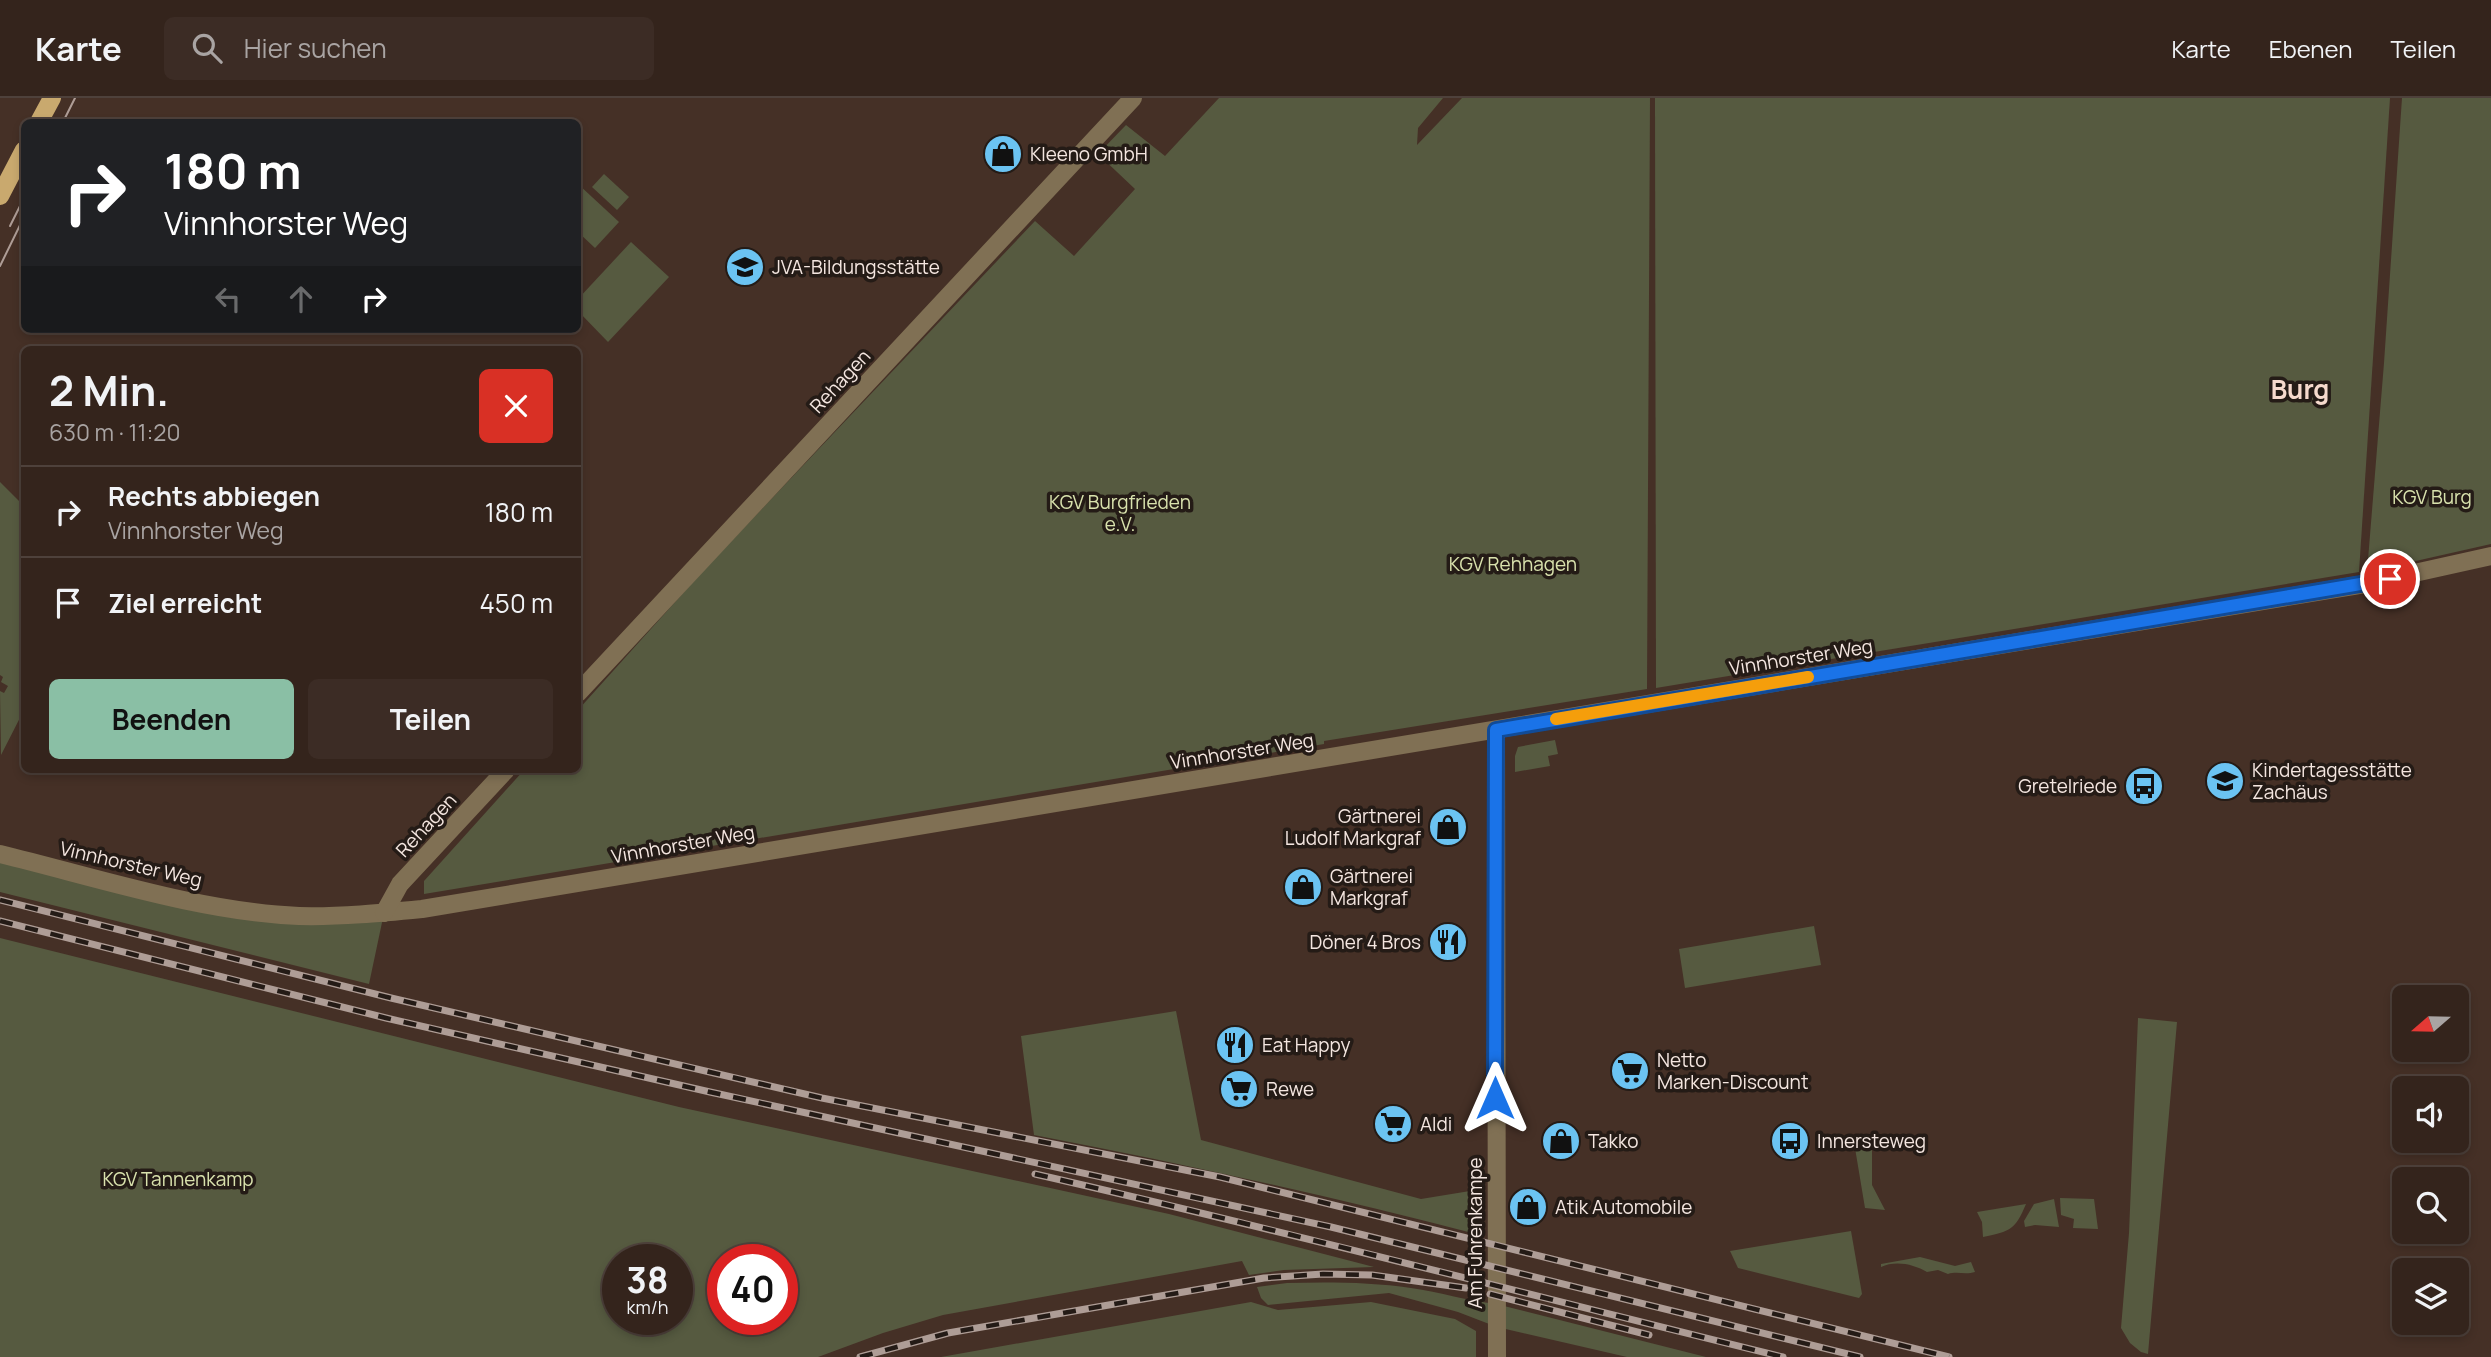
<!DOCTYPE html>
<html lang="de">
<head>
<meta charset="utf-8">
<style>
  body { margin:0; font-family:Manrope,sans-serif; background:#3c2c25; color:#f1f3f6; height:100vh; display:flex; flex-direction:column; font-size:26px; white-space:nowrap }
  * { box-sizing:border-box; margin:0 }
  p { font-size:23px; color:#a9a4a3 }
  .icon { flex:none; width:38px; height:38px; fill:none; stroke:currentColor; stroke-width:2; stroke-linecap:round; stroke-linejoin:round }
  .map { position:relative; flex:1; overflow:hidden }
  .sheet { position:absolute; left:21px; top:248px; width:560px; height:427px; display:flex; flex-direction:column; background:#34241c; border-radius:10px; box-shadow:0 4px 10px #0003,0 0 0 2px #4e413b }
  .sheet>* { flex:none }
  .banner { position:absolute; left:21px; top:21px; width:560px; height:214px; border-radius:10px; box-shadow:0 4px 10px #0003,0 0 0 2px #4e413b; background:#202124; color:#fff; overflow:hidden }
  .needle { width:46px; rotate:250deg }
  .tools { position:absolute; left:2392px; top:887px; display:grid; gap:14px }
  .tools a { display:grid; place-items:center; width:77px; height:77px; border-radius:10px; background:#34241c; box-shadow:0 4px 10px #0003,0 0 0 2px #4e413b; font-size:35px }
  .speed { position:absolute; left:602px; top:1146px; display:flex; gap:14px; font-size:35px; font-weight:700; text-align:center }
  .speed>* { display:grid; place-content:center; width:91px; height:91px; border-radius:50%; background:#34241c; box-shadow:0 4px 10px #0003,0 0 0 2px #4e413b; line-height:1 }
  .speed small { font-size:18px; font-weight:400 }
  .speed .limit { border:10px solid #d22; background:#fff; color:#111 }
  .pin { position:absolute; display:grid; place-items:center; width:60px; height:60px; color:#fff; margin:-30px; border:4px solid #fff; border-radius:50%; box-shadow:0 2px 7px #0007 }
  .me { position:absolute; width:77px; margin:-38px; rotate:0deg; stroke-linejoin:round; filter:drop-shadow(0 0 5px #0008) }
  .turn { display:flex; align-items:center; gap:24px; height:147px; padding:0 28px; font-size:32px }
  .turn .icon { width:91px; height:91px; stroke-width:2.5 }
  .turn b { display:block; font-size:49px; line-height:60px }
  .lanes { display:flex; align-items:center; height:66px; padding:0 28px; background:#0003; justify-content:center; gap:35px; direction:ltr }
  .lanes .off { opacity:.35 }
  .round { display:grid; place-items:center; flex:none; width:74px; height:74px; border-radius:10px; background:#3c2c25 }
  .headline { display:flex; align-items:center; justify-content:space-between; height:119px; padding:0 28px }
  h1 { font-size:42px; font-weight:700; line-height:52px }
  .action { display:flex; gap:14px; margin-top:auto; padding:14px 28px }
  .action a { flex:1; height:80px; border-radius:10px; background:#8abfa5; color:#111; font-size:28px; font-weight:700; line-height:80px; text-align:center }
  .action a+a { background:#3c2c25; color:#f1f3f6 }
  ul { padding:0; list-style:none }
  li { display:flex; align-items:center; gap:21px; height:91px; padding:0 28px; border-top:2px solid #4e413b }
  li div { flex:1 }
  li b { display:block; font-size:26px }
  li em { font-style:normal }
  header { display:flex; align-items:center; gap:42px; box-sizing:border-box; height:98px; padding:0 35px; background:#34241c; border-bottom:2px solid #4e413b }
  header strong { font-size:33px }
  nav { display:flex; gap:38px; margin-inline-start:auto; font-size:24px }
  .search { width:490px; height:63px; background:#3c2c25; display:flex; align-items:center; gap:18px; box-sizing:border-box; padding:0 24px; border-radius:10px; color:#a9a4a3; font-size:26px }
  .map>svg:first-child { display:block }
  .green { fill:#565a40; fill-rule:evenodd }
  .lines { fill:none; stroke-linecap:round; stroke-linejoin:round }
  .minor { stroke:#807054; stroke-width:18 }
  .major { stroke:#c9a96e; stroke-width:18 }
  .tram { stroke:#ae9d96; stroke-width:2 }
  .rail-casing { stroke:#ae9d96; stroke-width:7 }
  .rail { stroke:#241b16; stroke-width:4.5; stroke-dasharray:13; stroke-linecap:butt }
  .route-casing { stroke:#114b97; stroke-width:18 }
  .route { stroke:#1a73e8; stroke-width:12 }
  .slow { stroke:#f59e0b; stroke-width:12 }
  .labels { text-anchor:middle; stroke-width:7; stroke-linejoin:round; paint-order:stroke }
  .poi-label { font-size:19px; fill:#f4e6e0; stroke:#241b16; text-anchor:start }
  .street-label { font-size:19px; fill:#f4e6e0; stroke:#241b16 }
  .park-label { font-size:19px; fill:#d9e2ad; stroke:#241b16 }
  .district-label { font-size:26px; font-weight:bold; fill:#f6dacd; stroke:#241b16 }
</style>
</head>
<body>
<header>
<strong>Karte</strong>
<div class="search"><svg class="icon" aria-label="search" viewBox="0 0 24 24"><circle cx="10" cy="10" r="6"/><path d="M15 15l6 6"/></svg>Hier suchen</div>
<nav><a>Karte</a><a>Ebenen</a><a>Teilen</a></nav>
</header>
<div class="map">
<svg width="2491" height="1259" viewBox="0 0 2491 1259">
  <rect width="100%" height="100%" fill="#453026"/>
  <g class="green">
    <path d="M1219,0H1443L1418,30L1417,47L1462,0H1650L1647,591L1324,643V646L424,796V783L524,672H578V612L703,473L1035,123L1074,158L1135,91L1098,56L1126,27L1165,58Z"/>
    <path d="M1655,0H2390L2359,474L1656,590Z"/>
    <path d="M2402,0H2491V446L2367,474L2384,265Z"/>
    <path d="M604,76L629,99L617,112L592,89Z"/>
    <path d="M578,86L619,124L595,150L578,134Z"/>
    <path d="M631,144L669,179L608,244L578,213V201Z"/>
    <path d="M0,384L24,408V612L1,657L0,593L4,595L8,588L1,584L3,579L0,577Z"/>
    <path d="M1555,642L1558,656L1548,658L1550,668L1515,674V658L1518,649Z"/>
    <path d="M0,756L225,809L384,815L369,886L0,794Z"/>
    <path d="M1814,828L1821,867L1685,890L1679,851Z"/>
    <path d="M0,840L679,1009L1169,1116L1374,1169L1284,1172L1249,1177L1242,1163L943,1217L883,1235L818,1259H0ZM618,1162H677V1222H618ZM723,1162H782V1222H723Z"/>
    <path d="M1176,913L1201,1042L1421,1101L1476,1092L1480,1137C1332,1098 1184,1066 1034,1037L1021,938Z"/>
    <path d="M2138,920L2177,924L2148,1256L2141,1254L2130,1245L2121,1230L2129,1135Z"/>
    <path d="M1872,1047V1087L1885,1112L1865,1110L1855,1050Z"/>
    <path d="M2060,1100L2094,1101L2098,1131L2073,1130L2074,1121L2061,1117Z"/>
    <path d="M2054,1101L2059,1129L2035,1127L2025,1129L2024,1123L2034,1106Z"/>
    <path d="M2026,1106C2015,1132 2011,1133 1983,1139L1982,1124L1977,1114Z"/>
    <path d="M1851,1133L1862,1196L1859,1200L1738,1170L1730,1153Z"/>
    <path d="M1920,1159L1955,1168L1971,1164L1975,1174C1965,1177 1957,1173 1948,1176L1938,1172L1927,1174C1914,1166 1895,1162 1881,1169V1166Z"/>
    <path d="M1287,1185C1328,1184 1371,1184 1411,1190C1440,1194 1468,1203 1496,1206L1706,1259H1627L1497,1229L1458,1214L1389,1195L1268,1207L1261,1200L1257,1189Z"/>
    <path d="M1251,1204L1278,1212L1371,1204L1455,1221L1476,1233V1259H941Z"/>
  </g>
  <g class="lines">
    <g class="minor">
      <path d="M578,595L1133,0"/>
      <path d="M1496,632L1497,1259"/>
      <path d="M0,756C95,779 201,814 299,818C340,819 381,815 422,811L2365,486L2491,458"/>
      <path d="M384,815L400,786L506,672"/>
    </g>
    <g class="major">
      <path d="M39,24L52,0"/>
      <path d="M0,98L24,52"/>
    </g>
    <g class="tram">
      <path d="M63,24L75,0"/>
      <path d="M10,128L24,100"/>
      <path d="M0,168L24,119"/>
    </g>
    <defs>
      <g id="rail">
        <path d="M0,802L391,900L822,1000L1220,1079L1949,1259"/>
        <path d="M0,823L386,920L710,994L1331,1129L1860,1259"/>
        <path d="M1035,1076C1285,1133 1534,1198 1783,1259"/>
        <path d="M1490,1196L1649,1237"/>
        <path d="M860,1259L948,1235L1264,1180L1323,1176L1372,1177L1466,1190"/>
      </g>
    </defs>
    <use href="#rail" class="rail-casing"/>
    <use href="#rail" class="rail"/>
  </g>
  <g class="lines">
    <defs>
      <path id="route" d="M1495,1000L1496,632L2390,481"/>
    </defs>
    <use href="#route" class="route-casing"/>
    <use href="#route" class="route"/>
    <path class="slow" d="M1556,621L1808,579"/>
  </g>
  <defs>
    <symbol id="shop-disc" viewBox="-11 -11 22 22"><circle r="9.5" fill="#6bc3f2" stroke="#241b16"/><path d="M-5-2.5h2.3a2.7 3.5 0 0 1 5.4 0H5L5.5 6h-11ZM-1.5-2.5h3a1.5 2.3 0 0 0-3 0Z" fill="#111"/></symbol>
    <symbol id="university-disc" viewBox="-11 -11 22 22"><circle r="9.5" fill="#6bc3f2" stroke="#241b16"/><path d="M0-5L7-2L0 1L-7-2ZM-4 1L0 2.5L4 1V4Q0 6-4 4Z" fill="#111"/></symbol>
    <symbol id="school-disc" viewBox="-11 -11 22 22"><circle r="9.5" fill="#6bc3f2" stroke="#241b16"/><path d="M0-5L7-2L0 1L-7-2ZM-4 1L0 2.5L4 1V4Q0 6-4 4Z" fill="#111"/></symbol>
    <symbol id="bus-disc" viewBox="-11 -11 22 22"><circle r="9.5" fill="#6bc3f2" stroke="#241b16"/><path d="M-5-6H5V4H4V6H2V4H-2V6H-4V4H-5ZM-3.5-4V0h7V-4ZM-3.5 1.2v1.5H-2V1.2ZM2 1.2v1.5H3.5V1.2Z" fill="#111"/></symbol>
    <symbol id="restaurant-disc" viewBox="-11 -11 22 22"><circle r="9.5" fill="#6bc3f2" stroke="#241b16"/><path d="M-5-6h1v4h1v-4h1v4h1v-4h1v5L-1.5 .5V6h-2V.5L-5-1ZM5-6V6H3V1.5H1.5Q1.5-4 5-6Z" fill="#111"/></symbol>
    <symbol id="supermarket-disc" viewBox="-11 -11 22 22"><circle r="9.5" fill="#6bc3f2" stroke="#241b16"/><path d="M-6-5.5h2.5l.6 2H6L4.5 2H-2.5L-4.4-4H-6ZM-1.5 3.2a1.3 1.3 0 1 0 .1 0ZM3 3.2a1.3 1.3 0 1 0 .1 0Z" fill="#111"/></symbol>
  </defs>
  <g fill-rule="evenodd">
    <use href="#shop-disc" x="981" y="34" width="44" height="44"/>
    <use href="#university-disc" x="723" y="147" width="44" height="44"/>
    <use href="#school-disc" x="2203" y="661" width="44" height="44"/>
    <use href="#bus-disc" x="2122" y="666" width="44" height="44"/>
    <use href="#shop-disc" x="1426" y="707" width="44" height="44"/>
    <use href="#shop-disc" x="1281" y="767" width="44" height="44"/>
    <use href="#restaurant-disc" x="1426" y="822" width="44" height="44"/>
    <use href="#restaurant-disc" x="1213" y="925" width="44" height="44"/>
    <use href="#supermarket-disc" x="1608" y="951" width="44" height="44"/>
    <use href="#supermarket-disc" x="1217" y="969" width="44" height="44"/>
    <use href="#supermarket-disc" x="1371" y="1004" width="44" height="44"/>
    <use href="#shop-disc" x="1539" y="1021" width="44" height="44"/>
    <use href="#bus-disc" x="1768" y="1021" width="44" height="44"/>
    <use href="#shop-disc" x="1506" y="1087" width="44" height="44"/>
  </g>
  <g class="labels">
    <g class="poi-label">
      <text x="1030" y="63">Kleeno GmbH</text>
      <text x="772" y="176">JVA-Bildungsstätte</text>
      <text x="2252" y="679">Kindertagesstätte<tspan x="2252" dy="22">Zachäus</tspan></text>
      <text x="2117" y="695" text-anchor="end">Gretelriede</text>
      <text x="1421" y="725" text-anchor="end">Gärtnerei<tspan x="1421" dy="22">Ludolf Markgraf</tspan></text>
      <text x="1330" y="785">Gärtnerei<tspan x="1330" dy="22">Markgraf</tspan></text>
      <text x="1421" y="851" text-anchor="end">Döner 4 Bros</text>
      <text x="1262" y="954">Eat Happy</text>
      <text x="1657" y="969">Netto<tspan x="1657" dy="22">Marken-Discount</tspan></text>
      <text x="1266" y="998">Rewe</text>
      <text x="1420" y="1033">Aldi</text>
      <text x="1588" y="1050">Takko</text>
      <text x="1817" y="1050">Innersteweg</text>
      <text x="1555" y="1116">Atik Automobile</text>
    </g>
    <g class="street-label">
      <text transform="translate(840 283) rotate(-47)" y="7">Rehagen</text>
      <text transform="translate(1801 559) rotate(-9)" y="7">Vinnhorster Weg</text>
      <text transform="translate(1242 653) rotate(-9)" y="7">Vinnhorster Weg</text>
      <text transform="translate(426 727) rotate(-47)" y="7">Rehagen</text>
      <text transform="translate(683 746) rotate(-10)" y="7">Vinnhorster Weg</text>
      <text transform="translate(131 766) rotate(13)" y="7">Vinnhorster Weg</text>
      <text transform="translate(1475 1135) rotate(-90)" y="7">Am Fuhrenkampe</text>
    </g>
    <g class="park-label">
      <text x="2432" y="406">KGV Burg</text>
      <text x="1120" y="411">KGV Burgfrieden<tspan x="1120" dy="22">e.V.</tspan></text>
      <text x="1513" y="473">KGV Rehhagen</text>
      <text x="178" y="1088">KGV Tannenkamp</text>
    </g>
    <g class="district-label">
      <text x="2300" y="301">Burg</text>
    </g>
  </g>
</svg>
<div class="tools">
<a><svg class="needle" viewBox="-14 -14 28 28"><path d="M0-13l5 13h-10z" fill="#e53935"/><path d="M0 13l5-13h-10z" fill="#a9a4a3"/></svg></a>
<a><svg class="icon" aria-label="sound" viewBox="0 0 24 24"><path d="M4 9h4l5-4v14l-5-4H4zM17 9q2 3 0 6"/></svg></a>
<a><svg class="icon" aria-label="search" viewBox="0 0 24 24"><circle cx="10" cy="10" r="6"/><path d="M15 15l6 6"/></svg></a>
<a><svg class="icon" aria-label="layers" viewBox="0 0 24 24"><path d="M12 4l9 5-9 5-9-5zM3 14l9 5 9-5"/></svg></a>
</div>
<div class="speed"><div>38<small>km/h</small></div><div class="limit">40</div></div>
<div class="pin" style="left:2390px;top:481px;background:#d93025"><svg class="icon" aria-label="arrive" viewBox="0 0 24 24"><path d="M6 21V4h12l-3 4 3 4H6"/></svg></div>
<svg class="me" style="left:1495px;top:1000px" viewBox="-20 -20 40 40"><path d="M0-17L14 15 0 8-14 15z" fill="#1a73e8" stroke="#fff" stroke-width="4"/></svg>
<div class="banner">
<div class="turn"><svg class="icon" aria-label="right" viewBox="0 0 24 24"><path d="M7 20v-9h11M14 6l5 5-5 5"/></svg><div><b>180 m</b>Vinnhorster Weg</div></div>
<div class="lanes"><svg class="icon off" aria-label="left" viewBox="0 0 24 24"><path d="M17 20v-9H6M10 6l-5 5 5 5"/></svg><svg class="icon off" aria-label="ahead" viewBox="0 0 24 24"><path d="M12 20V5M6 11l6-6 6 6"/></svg><svg class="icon" aria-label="right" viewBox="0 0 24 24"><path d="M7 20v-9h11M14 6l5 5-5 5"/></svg></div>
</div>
<section class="sheet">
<div class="headline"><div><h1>2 Min.</h1><p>630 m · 11:20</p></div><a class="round" style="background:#d93025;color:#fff"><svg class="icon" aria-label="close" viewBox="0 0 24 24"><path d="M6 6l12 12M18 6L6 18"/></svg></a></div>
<ul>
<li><svg class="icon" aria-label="right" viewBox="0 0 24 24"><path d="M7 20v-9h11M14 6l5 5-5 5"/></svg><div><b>Rechts abbiegen</b><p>Vinnhorster Weg</p></div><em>180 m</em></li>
<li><svg class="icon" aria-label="arrive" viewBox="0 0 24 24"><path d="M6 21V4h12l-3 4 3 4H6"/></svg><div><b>Ziel erreicht</b></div><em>450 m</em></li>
</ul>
<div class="action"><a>Beenden</a><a>Teilen</a></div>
</section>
</div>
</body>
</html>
